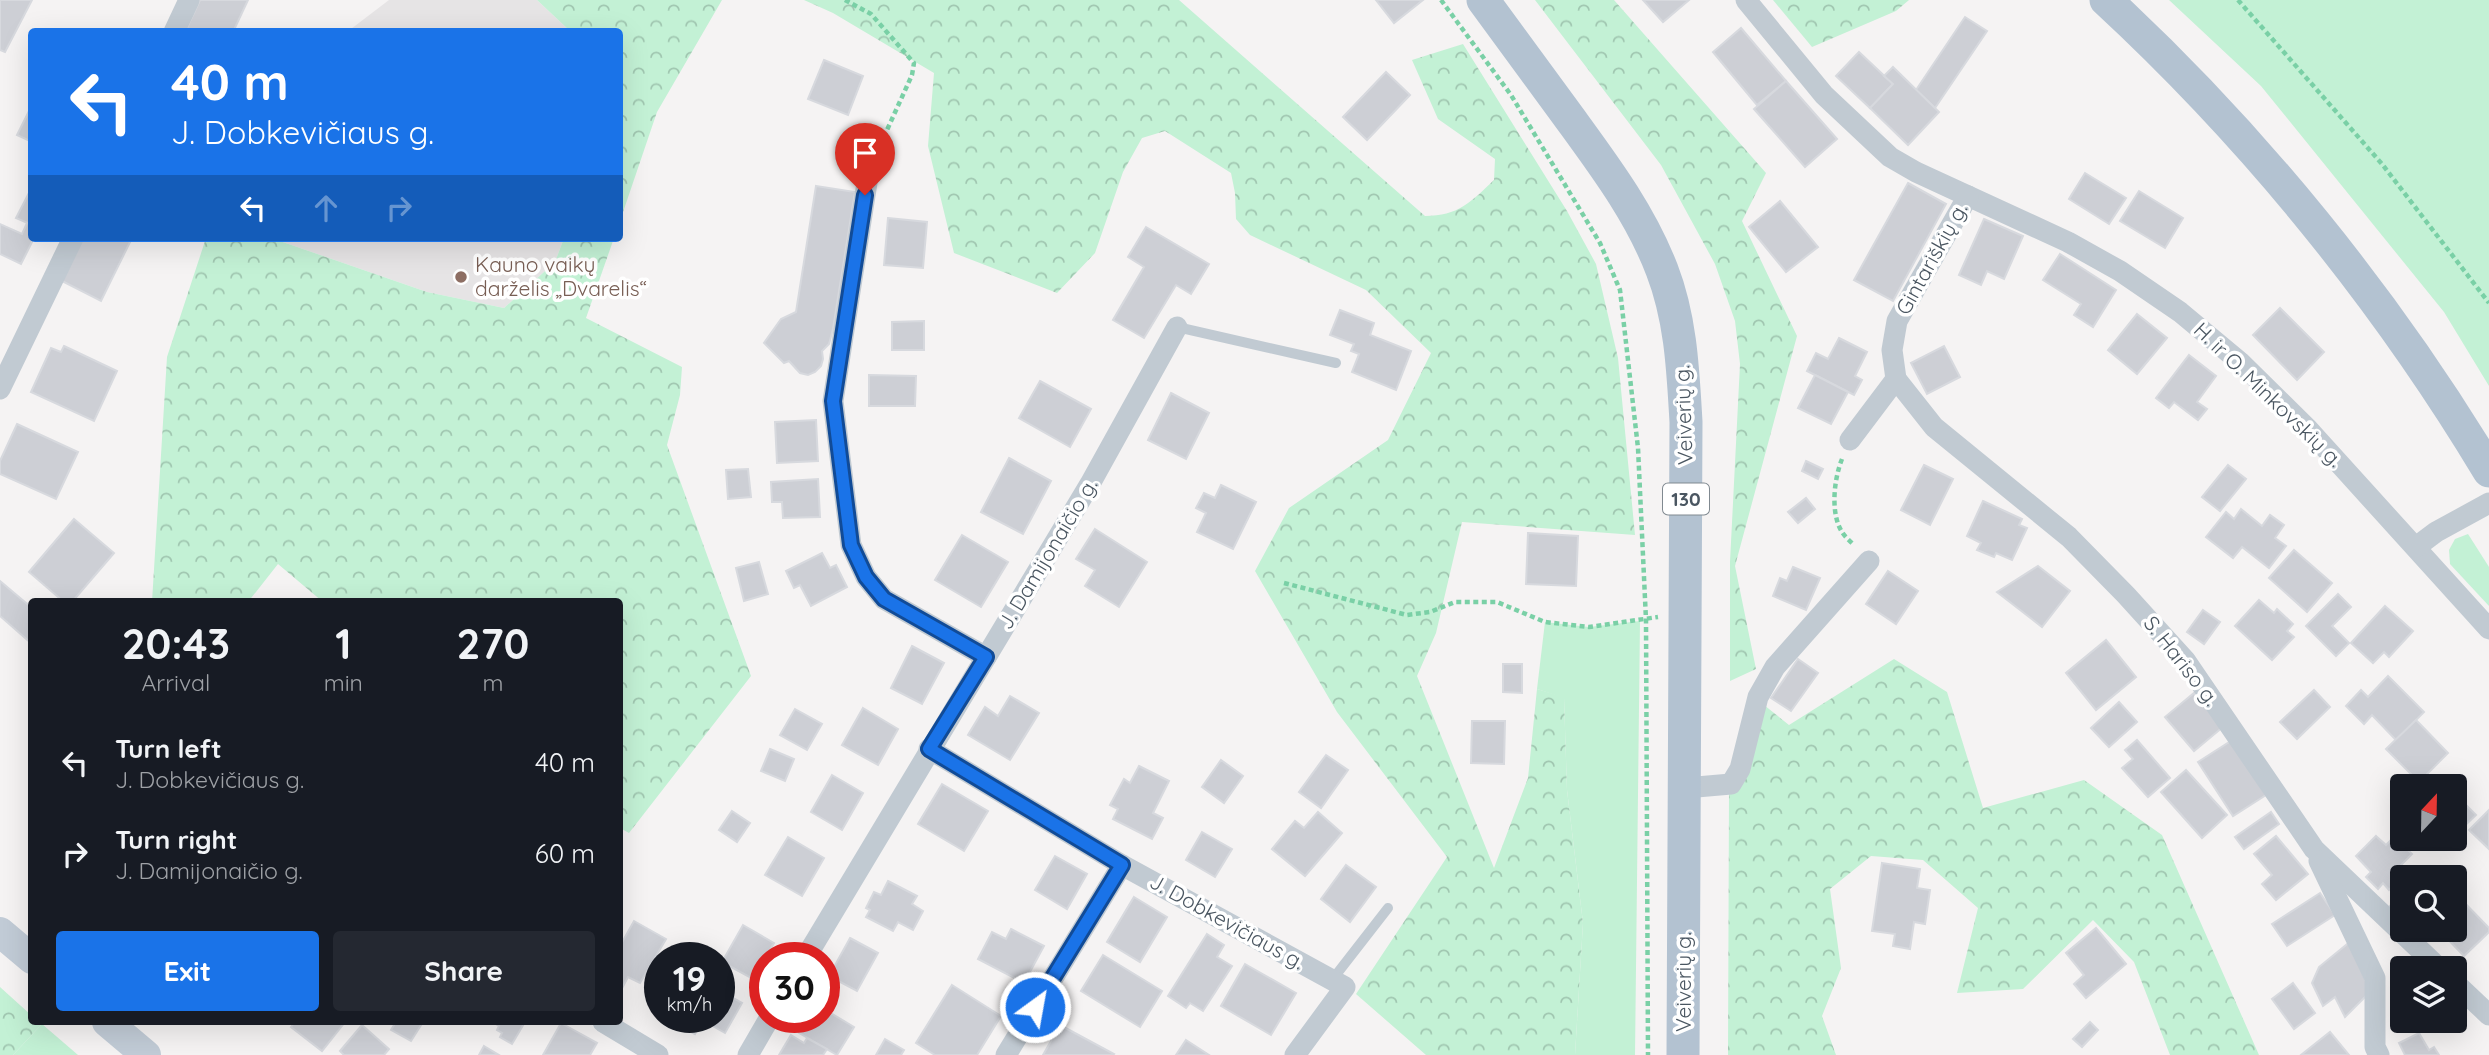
<!DOCTYPE html>
<html lang="en">
<head>
<meta charset="utf-8">
<style>
  body { margin:0; font-family:Quicksand,sans-serif; background:#242831; color:#f1f3f6; height:100vh; display:flex; flex-direction:column; font-size:26px; white-space:nowrap }
  * { box-sizing:border-box; margin:0 }
  p { font-size:23px; color:#9ea1a6 }
  .icon { flex:none; width:38px; height:38px; fill:none; stroke:currentColor; stroke-width:2; stroke-linecap:round; stroke-linejoin:round }
  .map { position:relative; flex:1; overflow:hidden }
  .panel { position:absolute; left:28px; top:598px; width:595px; height:427px; display:flex; flex-direction:column; background:#171b24; border-radius:7px; box-shadow:0 7px 28px #0002 }
  .panel>* { flex:none }
  .guide { position:absolute; left:28px; top:28px; width:595px; height:214px; border-radius:7px; box-shadow:0 7px 28px #0002; background:#1a73e8; color:#fff; overflow:hidden }
  .needle { width:46px; rotate:22deg }
  .controls { position:absolute; left:2390px; top:774px; display:grid; gap:14px }
  .controls a { display:grid; place-items:center; width:77px; height:77px; border-radius:7px; background:#171b24; box-shadow:0 7px 28px #0002; font-size:35px }
  .speed { position:absolute; left:644px; top:942px; display:flex; gap:14px; font-size:35px; font-weight:700; text-align:center }
  .speed>* { display:grid; place-content:center; width:91px; height:91px; border-radius:50%; background:#171b24; box-shadow:0 7px 28px #0002; line-height:1 }
  .speed small { font-size:18px; font-weight:400 }
  .speed .limit { border:10px solid #d22; background:#fff; color:#111 }
  .pin { position:absolute; display:grid; place-items:center; width:60px; height:60px; color:#fff; margin:-72px -30px; border-radius:50% 50% 50% 0; rotate:-45deg; box-shadow:0 0 7px #0007 }
  .pin .icon { rotate:45deg }
  .me { position:absolute; width:77px; margin:-38px; rotate:32deg; stroke-linejoin:round; filter:drop-shadow(0 0 5px #0008) }
  .turn { display:flex; align-items:center; gap:24px; height:147px; padding:0 28px; font-size:32px }
  .turn .icon { width:91px; height:91px; stroke-width:2.5 }
  .turn b { display:block; font-size:49px; line-height:60px }
  .lanes { display:flex; align-items:center; height:66px; padding:0 28px; background:#0003; justify-content:center; gap:35px; direction:ltr }
  .lanes .off { opacity:.35 }
  .eta { display:flex; justify-content:space-evenly; align-items:center; height:119px; text-align:center }
  .eta b { font-size:42px; font-weight:700; line-height:49px }
  .primary-button { display:flex; gap:14px; margin-top:auto; padding:14px 28px }
  .primary-button a { flex:1; height:80px; border-radius:7px; background:#1a73e8; color:#fff; font-size:28px; font-weight:700; line-height:80px; text-align:center }
  .primary-button a+a { background:#242831; color:#f1f3f6 }
  ul { padding:0; list-style:none }
  li { display:flex; align-items:center; gap:21px; height:91px; padding:0 28px }
  li div { flex:1 }
  li b { display:block; font-size:26px }
  li em { font-style:normal }
  .map>svg:first-child { display:block }
  .education { fill:#e6e4e5 }
  .grass { fill:#c3f1d5 }
  .forest { fill:url(#forest-crowns) }
  .building { fill:#cdcfd5; stroke:#d7d9de; stroke-width:2 }
  .lines { fill:none; stroke-linecap:round; stroke-linejoin:round }
  .path { stroke:#7ad0a6; stroke-width:4.5; stroke-dasharray:5 3.5; stroke-linecap:butt }
  .lane { stroke:#c1cad2; stroke-width:10 }
  .street { stroke:#c1cad2; stroke-width:21 }
  .secondary { stroke:#c1cbd6; stroke-width:30 }
  .primary { stroke:#b3c2d1; stroke-width:33 }
  .route-casing { stroke:#114b97; stroke-width:18 }
  .route { stroke:#1a73e8; stroke-width:12 }
  .education-dot { fill:#8d6e63; stroke:#fff; stroke-width:2.5 }
  .labels { text-anchor:middle; stroke-width:7; stroke-linejoin:round; paint-order:stroke }
  .shield { fill:#fff; stroke:#808990; stroke-width:2 }
  .shield-label { font-size:19px; font-weight:bold; fill:#4a5661 }
  .street-label { font-size:21px; fill:#4a5661; stroke:#fff }
  .education-label { font-size:21px; fill:#785e54; stroke:#fff; text-anchor:start }
</style>
</head>
<body>
<div class="map">
<svg width="2489" height="1055" viewBox="0 0 2489 1055">
  <defs>
    <pattern id="forest-crowns" width="20" height="18" patternUnits="userSpaceOnUse" patternTransform="scale(1.75)"><rect width="20" height="18" fill="#c3f1d5"/><path d="M2 6a3 3 0 1 1 6 0M12 15a3 3 0 1 1 6 0" fill="none" stroke="#a0c6b0"/></pattern>
  </defs>
  <rect width="100%" height="100%" fill="#f5f3f3"/>
  <g class="education">
    <path d="M389,0H537L570,31L347,32Z"/>
    <path d="M277,238H564L555,262L504,308L427,292L277,240Z"/>
  </g>
  <g class="grass">
    <path d="M2169,0H2489V386L2444,312L2261,86Z"/>
    <path d="M2468,534L2489,567V606L2450,564L2449,550L2455,539Z"/>
    <path d="M1640,621L1635,1055H1575L1583,923L1567,790L1564,698L1537,689L1545,622L1589,627Z"/>
    <path d="M42,1024L78,1055H13Z"/>
  </g>
  <g class="forest">
    <path d="M537,0H722L657,112L620,221V32L570,31Z"/>
    <path d="M804,0H1179L1425,216C1458,216 1471,202 1494,180L1495,159L1438,119L1412,60L1463,44L1567,211L1596,264L1618,358L1635,535L1462,522L1436,633L1417,676L1494,868L1528,778L1537,689L1564,697L1567,790L1583,923L1575,1055H1426L1356,994L1447,857L1337,712L1255,571L1289,508L1388,440L1431,353L1366,290L1250,235L1236,219L1235,193L1231,173L1165,131L1142,138L1123,172L1095,253L1057,293L954,253L928,146L934,73L833,13Z"/>
    <path d="M1535,0H1614L1766,173L1742,221L1797,336L1735,566L1756,669L1730,681V562L1740,364L1735,321L1715,264L1661,165Z"/>
    <path d="M1773,0H1909L1896,11L1812,47Z"/>
    <path d="M206,238L277,240L427,292L504,308L555,262L564,238H614L586,318L682,367L680,395L667,445L751,676L629,833L620,828V602H323L278,564L248,602H152L167,357Z"/>
    <path d="M1894,659L1947,692L1983,808L2084,780L2162,835L2259,1055H2170L2134,962L2093,920L2023,989L1957,993L1978,908L1923,860L1871,856L1830,889L1841,968L1822,1016L1836,1055H1728L1729,792L1764,705L1789,725Z"/>
    <path d="M0,987L31,1015L32,1022L42,1024L13,1055H0Z"/>
  </g>
  <g class="building">
    <path d="M0,0H32L5,52L0,50Z"/>
    <path d="M200,0H248L233,32H185Z"/>
    <path d="M1376,0H1423L1394,23Z"/>
    <path d="M1643,0H1689L1663,22Z"/>
    <path d="M1965,17L1987,31L1935,108L1916,90Z"/>
    <path d="M1741,28L1786,81L1757,105L1713,52Z"/>
    <path d="M1859,52L1893,84L1870,108L1836,76Z"/>
    <path d="M824,60L863,76L848,115L808,99Z"/>
    <path d="M1893,67L1939,112L1908,145L1870,108L1893,84L1884,76Z"/>
    <path d="M1386,72L1410,95L1367,140L1343,117Z"/>
    <path d="M1786,81L1837,139L1805,167L1754,109Z"/>
    <path d="M29,111L32,112V142L17,135Z"/>
    <path d="M2085,173L2126,198L2109,224L2069,199Z"/>
    <path d="M1908,183L1946,204L1893,301L1854,280Z"/>
    <path d="M816,186L855,192L833,329L829,344L822,351L823,359L821,366L815,372L808,375L800,373L789,361L784,363L764,343L781,319L796,312Z"/>
    <path d="M32,187V225L16,218Z"/>
    <path d="M2139,191L2183,218L2165,248L2120,221Z"/>
    <path d="M1780,201L1818,247L1786,272L1749,227Z"/>
    <path d="M888,218L927,222L923,268L884,265Z"/>
    <path d="M1984,219L2023,236L2004,279L1987,271L1981,285L1959,275Z"/>
    <path d="M27,223L32,225V238H34L21,264L0,254V224L22,234Z"/>
    <path d="M1146,227L1209,264L1191,294L1176,285L1144,338L1113,320L1144,267L1128,257Z"/>
    <path d="M83,238H132L101,301L62,281Z"/>
    <path d="M2060,254L2116,290L2093,327L2074,315L2081,304L2043,280Z"/>
    <path d="M2280,308L2324,352L2297,380L2253,335Z"/>
    <path d="M1340,310L1374,323L1370,335L1411,351L1396,390L1352,372L1359,354L1351,351L1354,344L1330,335Z"/>
    <path d="M2137,314L2167,338L2137,374L2108,350Z"/>
    <path d="M924,321V350H892V322Z"/>
    <path d="M1839,338L1867,352L1855,376L1862,380L1854,395L1807,371L1816,353L1828,359Z"/>
    <path d="M64,346L117,371L94,421L31,392L51,348L61,352Z"/>
    <path d="M1944,346L1960,377L1927,394L1911,363Z"/>
    <path d="M2189,355L2216,376L2197,402L2207,409L2198,420L2174,402L2169,408L2156,398Z"/>
    <path d="M869,375L916,376L915,406H869Z"/>
    <path d="M1815,375L1848,392L1831,424L1798,408Z"/>
    <path d="M1040,381L1091,409L1070,447L1019,418Z"/>
    <path d="M1171,393L1209,413L1186,459L1148,440Z"/>
    <path d="M816,420L818,461L777,463L775,422Z"/>
    <path d="M17,424L78,452L56,499L0,474V461Z"/>
    <path d="M1009,458L1051,481L1023,534L981,512Z"/>
    <path d="M1806,461L1823,469L1818,479L1802,471Z"/>
    <path d="M1924,465L1953,479L1930,525L1901,510Z"/>
    <path d="M2228,465L2246,479L2220,511L2202,497Z"/>
    <path d="M748,469L751,497L728,499L726,470Z"/>
    <path d="M818,479L820,517L783,518L782,502H772L771,482Z"/>
    <path d="M1221,485L1256,502L1233,549L1197,532L1206,513L1196,508L1204,493L1215,498Z"/>
    <path d="M1806,498L1815,509L1798,523L1788,512Z"/>
    <path d="M1983,501L2022,519L2019,525L2027,528L2012,560L1996,553L1994,557L1977,550L1981,543L1967,536Z"/>
    <path d="M2241,509L2262,526L2270,515L2284,525L2275,538L2286,546L2269,568L2242,547L2233,558L2206,537L2226,512L2234,519Z"/>
    <path d="M74,519L114,553L72,602H64L29,572Z"/>
    <path d="M1095,529L1147,562L1119,607L1085,586L1095,570L1076,559Z"/>
    <path d="M1528,533L1578,536L1576,586L1526,584Z"/>
    <path d="M962,535L1008,562L981,607L935,580Z"/>
    <path d="M2294,550L2332,583L2307,612L2269,578Z"/>
    <path d="M822,553L830,568L836,565L847,587L811,606L800,585L794,588L786,571Z"/>
    <path d="M759,562L768,594L744,601L736,568Z"/>
    <path d="M2038,566L2070,591L2042,627L1997,592Z"/>
    <path d="M1793,567L1820,578L1806,610L1773,596L1780,578L1787,581Z"/>
    <path d="M1888,571L1918,591L1896,624L1866,604Z"/>
    <path d="M0,581L32,608V644L0,616Z"/>
    <path d="M2338,594L2351,607L2332,626L2349,643L2336,656L2306,626Z"/>
    <path d="M2259,600L2274,613L2277,609L2293,624L2287,631L2294,637L2272,660L2235,626Z"/>
    <path d="M2385,606L2413,631L2389,657L2384,652L2373,663L2351,643Z"/>
    <path d="M2203,610L2220,622L2204,644L2187,632Z"/>
    <path d="M2106,640L2136,677L2096,710L2066,673Z"/>
    <path d="M912,646L944,663L922,704L891,688Z"/>
    <path d="M1798,659L1818,673L1791,711L1771,698Z"/>
    <path d="M1503,664H1522V693L1503,692Z"/>
    <path d="M2388,676L2424,712L2396,740L2372,715L2364,724L2346,706L2361,690L2368,697Z"/>
    <path d="M2314,690L2330,707L2297,739L2280,722Z"/>
    <path d="M2194,693L2223,727L2194,751L2165,717Z"/>
    <path d="M1010,696L1039,713L1010,760L968,735L985,707L998,716Z"/>
    <path d="M2119,702L2137,722L2109,747L2091,728Z"/>
    <path d="M863,708L898,729L878,765L842,745Z"/>
    <path d="M795,709L822,724L807,750L780,735Z"/>
    <path d="M2416,720L2448,753L2419,782L2386,749Z"/>
    <path d="M1472,721H1505L1504,764L1471,763Z"/>
    <path d="M2137,740L2170,778L2148,797L2122,768L2133,759L2125,750Z"/>
    <path d="M2231,741L2266,795L2233,816L2198,762Z"/>
    <path d="M770,749L794,759L785,781L761,771Z"/>
    <path d="M1326,755L1348,770L1321,808L1299,792Z"/>
    <path d="M1221,760L1243,776L1224,803L1202,787Z"/>
    <path d="M1139,766L1169,781L1153,813L1163,818L1152,839L1113,819L1118,809L1110,805L1124,779L1130,783Z"/>
    <path d="M2186,770L2227,815L2202,838L2161,792Z"/>
    <path d="M832,775L863,793L842,830L811,812Z"/>
    <path d="M2440,778L2448,786H2432Z"/>
    <path d="M942,784L988,811L964,851L918,824Z"/>
    <path d="M2455,794L2476,815L2455,835Z"/>
    <path d="M2489,810V849L2469,830Z"/>
    <path d="M732,811L750,823L737,842L719,830Z"/>
    <path d="M1318,812L1342,833L1305,876L1272,849L1295,821L1304,828Z"/>
    <path d="M2271,812L2279,824L2244,849L2235,837Z"/>
    <path d="M1202,832L1232,849L1215,877L1186,860Z"/>
    <path d="M2276,836L2308,874L2276,900L2262,884L2272,875L2254,854Z"/>
    <path d="M2376,836L2386,845L2394,837L2412,854L2400,866L2406,872L2389,890L2383,883L2378,889L2366,877L2371,872L2356,856Z"/>
    <path d="M788,837L824,858L802,896L765,875Z"/>
    <path d="M2433,838H2451L2442,848Z"/>
    <path d="M1055,856L1087,874L1067,909L1035,890Z"/>
    <path d="M1882,863L1920,869L1917,888L1930,890L1925,924L1914,922L1910,949L1893,946L1895,934L1872,931Z"/>
    <path d="M1346,865L1376,887L1350,922L1321,899Z"/>
    <path d="M888,881L917,896L912,904L923,911L913,930L898,922L893,931L866,917L870,910L866,908L874,892L881,895Z"/>
    <path d="M2403,892V921L2389,907Z"/>
    <path d="M2320,893L2335,915L2287,946L2272,924Z"/>
    <path d="M2455,893L2489,928V932L2464,956L2438,929H2455Z"/>
    <path d="M1134,897L1167,917L1140,962L1107,942Z"/>
    <path d="M634,921L666,939L640,983L628,977L620,992V946Z"/>
    <path d="M743,925L774,943L753,979L722,962Z"/>
    <path d="M2096,928L2126,964L2086,998L2074,984L2084,975L2066,953Z"/>
    <path d="M1011,929L1044,946L1024,983L978,959L992,932L1006,939Z"/>
    <path d="M1207,934L1224,945L1217,957L1232,966L1203,1011L1190,1003L1186,1008L1168,996Z"/>
    <path d="M850,938L878,953L857,991L829,976Z"/>
    <path d="M2351,941L2370,992L2345,1017L2335,997L2323,1006L2312,983L2319,967Z"/>
    <path d="M1103,955L1162,991L1140,1027L1081,991Z"/>
    <path d="M1245,964L1296,993L1271,1035L1221,1006Z"/>
    <path d="M2293,983L2315,1013L2294,1029L2272,999Z"/>
    <path d="M952,985L1001,1016L977,1055H935L916,1043Z"/>
    <path d="M719,990L742,1003L725,1033L702,1020L695,1034L664,1017H719Z"/>
    <path d="M824,1009L854,1027L837,1055L799,1033L808,1017H824Z"/>
    <path d="M2409,1020H2435L2419,1033Z"/>
    <path d="M295,1022H345L322,1051L291,1027Z"/>
    <path d="M396,1022H423L411,1041L391,1030Z"/>
    <path d="M492,1022H525L512,1044L500,1037L502,1033L497,1030L499,1026Z"/>
    <path d="M2090,1022L2098,1030L2082,1047L2073,1039Z"/>
    <path d="M561,1023L597,1043L590,1055H543Z"/>
    <path d="M362,1025L389,1049L384,1055H344L340,1051Z"/>
    <path d="M1060,1025L1114,1054L1113,1055H1043Z"/>
    <path d="M2330,1032L2349,1055H2301Z"/>
    <path d="M2419,1033L2429,1050L2434,1047L2439,1055H2405L2399,1043Z"/>
    <path d="M791,1035L804,1043L807,1038L827,1049L823,1055H779Z"/>
    <path d="M885,1039L904,1050L901,1055H876Z"/>
    <path d="M1186,1040L1209,1055H1176Z"/>
    <path d="M484,1046L499,1055H479Z"/>
  </g>
  <g class="lines">
    <g class="path">
      <path d="M845,0L871,14L914,63L912,75L877,152"/>
      <path d="M1441,0L1511,95L1600,243L1620,290L1638,448L1646,620L1648,1055"/>
      <path d="M2238,0L2382,164L2489,303"/>
      <path d="M1842,459C1834,479 1830,513 1842,532C1845,537 1850,541 1854,545"/>
      <path d="M1284,583L1407,615L1430,612L1455,602H1497L1545,622L1589,627L1658,617"/>
    </g>
    <g class="lane">
      <path d="M1177,327L1336,363"/>
      <path d="M1332,980L1388,908"/>
    </g>
    <g class="street">
      <path d="M1746,0L1824,95L1890,157L1916,172L2068,242L2120,271L2180,312L2240,362L2308,429L2489,629"/>
      <path d="M174,32L189,0"/>
      <path d="M869,170L833,401L851,545L866,577L884,599L986,657"/>
      <path d="M1896,379L1934,427L2069,537L2126,595L2185,660L2314,849L2439,968"/>
      <path d="M0,389L73,238"/>
      <path d="M1850,440L1896,379L1892,350L1897,321L1968,196"/>
      <path d="M2416,547L2436,532L2489,503"/>
      <path d="M929,749L1122,865L1345,987L1295,1055"/>
      <path d="M1685,788L1731,784L1740,769L1758,697L1775,667L1869,561"/>
      <path d="M2319,861L2375,978V1047L2379,1055"/>
      <path d="M806,957L1090,484L1177,327"/>
      <path d="M2455,983L2489,1015"/>
      <path d="M603,1022L658,1055"/>
      <path d="M748,1055L770,1017"/>
      <path d="M1006,1055L1122,865"/>
    </g>
    <g class="secondary">
      <path d="M0,932L32,959"/>
      <path d="M107,1022L146,1055"/>
    </g>
    <g class="primary">
      <path d="M1483,0C1512,40 1542,80 1571,120C1606,168 1641,215 1662,270C1681,319 1683,371 1686,422L1683,1055"/>
      <path d="M2106,0C2254,137 2385,298 2489,471"/>
    </g>
  </g>
  <g class="lines">
    <defs>
      <path id="route" d="M865,195L833,401L851,545L866,577L884,599L986,657L929,749L1122,865L1035,1007"/>
    </defs>
    <use href="#route" class="route-casing"/>
    <use href="#route" class="route"/>
  </g>
  <circle class="education-dot" cx="461" cy="277" r="7"/>
  <g class="labels">
    <rect class="shield" x="1663" y="483.5" width="46" height="31" rx="5"/>
    <g class="shield-label">
      <text x="1686" y="506">130</text>
    </g>
    <g class="street-label">
      <text transform="translate(1932 259) rotate(-61)" y="7">Gintariškių g.</text>
      <text transform="translate(2268 395) rotate(44)" y="7">H. ir O. Minkovskių g.</text>
      <text transform="translate(1684 415) rotate(-92)" y="7">Veiverių g.</text>
      <text transform="translate(1048 554) rotate(-59)" y="7">J. Damijonaičio g.</text>
      <text transform="translate(2181 661) rotate(52)" y="7">S. Hariso g.</text>
      <text transform="translate(1227 922) rotate(29)" y="7">J. Dobkevičiaus g.</text>
      <text transform="translate(1684 982) rotate(-90)" y="7">Veiverių g.</text>
    </g>
    <g class="education-label">
      <text x="475" y="272">Kauno vaikų<tspan x="475" dy="24">darželis „Dvarelis“</tspan></text>
    </g>
  </g>
</svg>
<div class="controls">
<a><svg class="needle" viewBox="-14 -14 28 28"><path d="M0-13l5 13h-10z" fill="#e53935"/><path d="M0 13l5-13h-10z" fill="#9ea1a6"/></svg></a>
<a><svg class="icon" aria-label="search" viewBox="0 0 24 24"><circle cx="10" cy="10" r="6"/><path d="M15 15l6 6"/></svg></a>
<a><svg class="icon" aria-label="layers" viewBox="0 0 24 24"><path d="M12 4l9 5-9 5-9-5zM3 14l9 5 9-5"/></svg></a>
</div>
<div class="speed"><div>19<small>km/h</small></div><div class="limit">30</div></div>
<div class="pin" style="left:865px;top:195px;background:#d93025"><svg class="icon" aria-label="arrive" viewBox="0 0 24 24"><path d="M6 21V4h12l-3 4 3 4H6"/></svg></div>
<svg class="me" style="left:1035px;top:1007px" viewBox="-20 -20 40 40"><circle r="17" fill="#1a73e8" stroke="#fff" stroke-width="3"/><path d="M0-11L8 9 0 5-8 9z" fill="#fff"/></svg>
<div class="guide">
<div class="turn"><svg class="icon" aria-label="left" viewBox="0 0 24 24"><path d="M17 20v-9H6M10 6l-5 5 5 5"/></svg><div><b>40 m</b>J. Dobkevičiaus g.</div></div>
<div class="lanes"><svg class="icon" aria-label="left" viewBox="0 0 24 24"><path d="M17 20v-9H6M10 6l-5 5 5 5"/></svg><svg class="icon off" aria-label="ahead" viewBox="0 0 24 24"><path d="M12 20V5M6 11l6-6 6 6"/></svg><svg class="icon off" aria-label="right" viewBox="0 0 24 24"><path d="M7 20v-9h11M14 6l5 5-5 5"/></svg></div>
</div>
<section class="panel">
<div class="eta">
<div><b>20:43</b><p>Arrival</p></div>
<div><b>1</b><p>min</p></div>
<div><b>270</b><p>m</p></div>
</div>
<ul>
<li><svg class="icon" aria-label="left" viewBox="0 0 24 24"><path d="M17 20v-9H6M10 6l-5 5 5 5"/></svg><div><b>Turn left</b><p>J. Dobkevičiaus g.</p></div><em>40 m</em></li>
<li><svg class="icon" aria-label="right" viewBox="0 0 24 24"><path d="M7 20v-9h11M14 6l5 5-5 5"/></svg><div><b>Turn right</b><p>J. Damijonaičio g.</p></div><em>60 m</em></li>
</ul>
<div class="primary-button"><a>Exit</a><a>Share</a></div>
</section>
</div>
</body>
</html>
